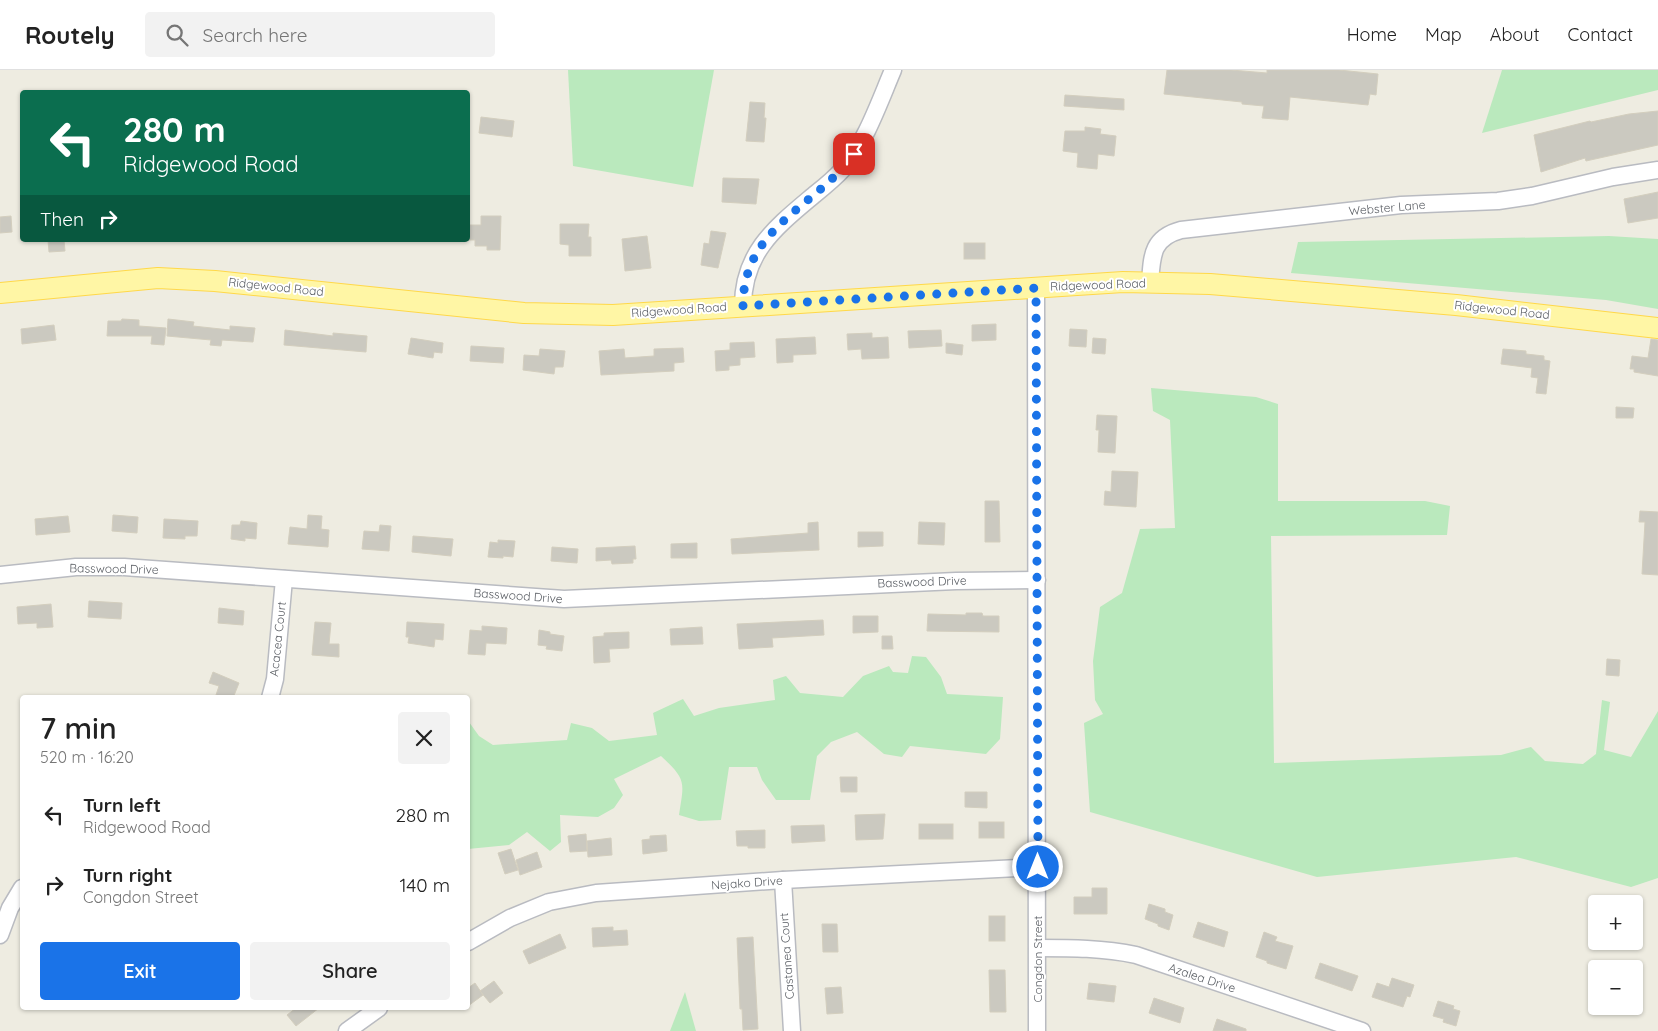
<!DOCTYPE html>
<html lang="en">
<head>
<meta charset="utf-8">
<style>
  body { margin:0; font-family:Quicksand,sans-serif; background:#f2f2f2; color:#222; height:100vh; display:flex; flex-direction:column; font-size:19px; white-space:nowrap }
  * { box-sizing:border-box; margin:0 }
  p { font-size:16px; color:#767676 }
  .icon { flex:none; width:28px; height:28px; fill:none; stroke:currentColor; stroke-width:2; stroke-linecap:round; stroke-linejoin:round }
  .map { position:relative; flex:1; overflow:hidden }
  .drawer { position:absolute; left:20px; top:625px; width:450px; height:315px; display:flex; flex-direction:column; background:#fff; border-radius:5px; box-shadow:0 1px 4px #0004 }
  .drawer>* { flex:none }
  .banner { position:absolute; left:20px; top:20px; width:450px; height:152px; border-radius:5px; box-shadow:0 1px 4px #0004; background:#0b6e4f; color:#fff; overflow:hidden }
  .tools { position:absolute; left:1588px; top:825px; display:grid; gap:10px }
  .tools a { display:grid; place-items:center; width:55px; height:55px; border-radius:5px; background:#fff; box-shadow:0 1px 4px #0004; font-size:25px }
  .pin { position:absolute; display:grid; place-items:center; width:42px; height:42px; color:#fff; margin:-21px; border-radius:10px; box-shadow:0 2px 8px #0006 }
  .me { position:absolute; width:55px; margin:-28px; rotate:0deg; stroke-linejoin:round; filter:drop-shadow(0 0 4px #0008) }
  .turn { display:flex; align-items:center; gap:18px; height:105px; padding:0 20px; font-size:22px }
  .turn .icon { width:65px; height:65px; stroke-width:2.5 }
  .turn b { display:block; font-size:35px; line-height:42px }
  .then { display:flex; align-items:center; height:48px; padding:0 20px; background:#0003; gap:10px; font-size:19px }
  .round { display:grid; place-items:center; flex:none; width:52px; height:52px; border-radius:5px; background:#f2f2f2 }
  .head { display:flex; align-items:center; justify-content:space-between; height:85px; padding:0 20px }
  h1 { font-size:30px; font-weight:600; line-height:38px }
  .button { display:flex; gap:10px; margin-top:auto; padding:10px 20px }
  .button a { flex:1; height:58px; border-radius:5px; background:#1a73e8; color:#fff; font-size:20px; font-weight:600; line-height:58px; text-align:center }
  .button a+a { background:#f2f2f2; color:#222 }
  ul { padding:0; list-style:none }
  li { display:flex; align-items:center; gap:15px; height:70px; padding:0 20px }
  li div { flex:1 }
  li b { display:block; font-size:19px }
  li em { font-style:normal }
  header { display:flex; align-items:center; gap:30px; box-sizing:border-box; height:70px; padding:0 25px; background:#fff; border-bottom:1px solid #e0e0e0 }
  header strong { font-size:24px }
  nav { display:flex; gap:28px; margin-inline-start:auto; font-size:18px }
  .search { width:350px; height:45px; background:#f2f2f2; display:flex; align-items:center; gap:12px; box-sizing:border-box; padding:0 18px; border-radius:5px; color:#767676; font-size:19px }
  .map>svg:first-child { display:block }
  .green { fill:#bae9bd }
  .building { fill:#cbc9c0; stroke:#d3cebe }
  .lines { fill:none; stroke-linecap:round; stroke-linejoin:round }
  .minor-casing { stroke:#b9bbc1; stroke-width:19 }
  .major-casing { stroke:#ffd849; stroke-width:22 }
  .minor { stroke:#fff; stroke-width:16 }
  .major { stroke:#fff6a5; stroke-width:20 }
  .route { stroke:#1a73e8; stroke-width:9; stroke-dasharray:0 16.2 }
  .labels { text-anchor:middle; stroke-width:4; stroke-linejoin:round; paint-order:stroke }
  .street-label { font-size:12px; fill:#595d63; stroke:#fff }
</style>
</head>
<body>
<header>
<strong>Routely</strong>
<div class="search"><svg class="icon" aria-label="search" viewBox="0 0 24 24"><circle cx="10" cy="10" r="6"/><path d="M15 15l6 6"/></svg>Search here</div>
<nav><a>Home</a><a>Map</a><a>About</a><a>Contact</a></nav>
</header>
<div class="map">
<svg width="1658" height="961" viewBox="0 0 1658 961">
  <rect width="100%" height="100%" fill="#eeece1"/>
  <g class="green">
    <path d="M568,0H714L693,117L573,96Z"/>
    <path d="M1502,0H1658V20L1482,63Z"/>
    <path d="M1609,166L1658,169V239L1606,230L1291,203L1298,172Z"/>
    <path d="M1151,318L1256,327L1278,334V431H1425L1450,436L1447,465L1271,466L1274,693L1501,685L1531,677L1545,691L1583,694L1596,684L1602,630L1610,632L1604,680L1631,687L1658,641V808L1631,817L1516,787L1317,807L1090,742L1084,653L1103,644L1095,630L1093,591L1100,537L1122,523L1140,459L1175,458L1170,350L1153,341Z"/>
    <path d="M912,586L926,587L941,607L947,624L1003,627L1000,669L986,684L910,676L902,687L884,684L857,662L831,672L817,686L810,730H776L762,710L757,697H729L721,750L699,751L679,745C684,712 687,710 661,686L614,709L623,725L614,738L598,747L560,745L561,772L550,781L527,762L509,775L468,779V652H469L479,666L493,675L567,670L571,653L592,658L609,671L657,665L653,643L683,629L694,646L719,638L775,630L773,610L786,606L800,623L843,627L863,606L889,596L893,602L908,603Z"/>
    <path d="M685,922L696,961H670Z"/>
  </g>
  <g class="building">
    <path d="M1167,0H1231L1267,3V0H1339L1378,4L1376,25L1370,24L1368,35L1290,27L1288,50L1262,48L1264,36L1242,34V32L1164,24Z"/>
    <path d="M1065,25L1124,29V40L1064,36Z"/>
    <path d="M750,32L765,33L764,48H766L764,72L746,71Z"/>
    <path d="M1658,41V75L1586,91L1585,88L1541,102L1534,65L1590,51L1591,52L1629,44Z"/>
    <path d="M481,47L514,51L512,67L479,63Z"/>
    <path d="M1085,57L1101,59L1100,64L1116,66L1114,86L1098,84L1097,99L1077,97L1078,83L1063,81L1065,61H1085Z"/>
    <path d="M723,108L759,109L756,134L722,132Z"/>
    <path d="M1658,122V148L1628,153L1624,129Z"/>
    <path d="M11,146L12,162L0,163V147Z"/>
    <path d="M481,146H501L500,180H487V176H475V170H468V155H481Z"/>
    <path d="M560,154H589L588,167H591V186H569V175L560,174Z"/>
    <path d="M711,161L726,163L718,198L701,195L704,173L709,174Z"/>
    <path d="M647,166L651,198L625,201L622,169Z"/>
    <path d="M48,170H64L65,181L49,182Z"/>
    <rect x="964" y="173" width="21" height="16"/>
    <path d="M122,249L139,250V256L166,258L164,275L151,274L152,266H107L108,251H121Z"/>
    <path d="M168,249L194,252L193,256L230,260V256L255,258L253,272L222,270L221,276L210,275L211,270L167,266Z"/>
    <path d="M996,254V270L972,271V255Z"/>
    <path d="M54,255L56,270L22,274L21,259Z"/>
    <path d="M1070,259L1087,260L1086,277L1069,276Z"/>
    <path d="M285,260L333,266V263L367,266L366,282L284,275Z"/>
    <path d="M941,260L942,276L909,278L908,261Z"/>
    <path d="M872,263V268L888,267L889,288L862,289L861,279L848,280L847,264Z"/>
    <path d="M815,267L816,284L793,285V292L777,293L776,269Z"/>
    <path d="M411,268L443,273L442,283L434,282L433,288L408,284Z"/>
    <path d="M1093,268L1106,269L1105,284L1092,283Z"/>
    <path d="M1651,269L1658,270V306L1634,302V299H1630L1632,286L1648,288Z"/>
    <path d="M754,272L755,287L740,288V295L729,296V300L716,301L715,281L730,280V273Z"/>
    <path d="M946,273L963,275L962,285L946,283Z"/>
    <path d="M471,276L504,278L503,293L470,291Z"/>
    <path d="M683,278L684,292L674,293V301L601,305L599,281L624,279L625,288L654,286V279Z"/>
    <path d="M540,279L565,281L563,297H555L554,304L523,300L524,285L539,286Z"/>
    <path d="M1503,279L1526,281V284L1544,286V290L1550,291L1546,324L1536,323L1538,308L1531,307L1532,298L1501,294Z"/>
    <path d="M1616,337L1634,338L1633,348H1616Z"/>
    <path d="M1097,345L1117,346L1115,383L1098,382L1099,360H1096Z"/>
    <path d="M1112,401L1138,402L1136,437L1104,435L1105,421L1111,422Z"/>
    <path d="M985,431H999L1000,472H985Z"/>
    <path d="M1640,441L1658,442V505L1642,504L1645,452H1639Z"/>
    <path d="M113,445L138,447L137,463L112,461Z"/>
    <path d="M308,445L322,446L321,459L329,460L328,477L288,474L290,457L307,459Z"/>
    <path d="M68,446L70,462L36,465L35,449Z"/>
    <path d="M164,449L198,451L197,466H185V469L163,468Z"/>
    <path d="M241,451L257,453L256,469L245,468V471L231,469L232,455H240Z"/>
    <path d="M818,452L819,480L732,484L731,469L808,463V453Z"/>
    <path d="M919,452L945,453L944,475L918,474Z"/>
    <path d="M380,455L391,456L389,481L362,479L364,461L379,462Z"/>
    <path d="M858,462H883V476L858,477Z"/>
    <path d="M413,466L453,469L451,486L412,482Z"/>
    <path d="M498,470L515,471L513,487L503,486V488L488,487L490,472L498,473Z"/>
    <path d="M697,473V488H671V474Z"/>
    <path d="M635,476L636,489H633V493L612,494L611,490L596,491V478Z"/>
    <path d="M552,477L578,479L577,493L551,491Z"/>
    <path d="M89,531L122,533L121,549L88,547Z"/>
    <path d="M51,534L53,557L37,558V553L18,554L17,537Z"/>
    <path d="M219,538L244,541L243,555L218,553Z"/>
    <path d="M966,543H982L983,546H999V562L927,561L928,544L966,545Z"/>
    <path d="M853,546H878V562L853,563Z"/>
    <path d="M823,550L824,565L772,568L773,577L739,579L737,554Z"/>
    <path d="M315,552L331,553L329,574H339V587L312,585Z"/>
    <path d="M407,552L444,554L443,570L435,569L434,577L408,573L409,567H406Z"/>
    <path d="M482,556L507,558L506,574L486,573L485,585L468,584L470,560L482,561Z"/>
    <path d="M702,557L703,574L671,575L670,559Z"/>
    <path d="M539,560L550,562V564L564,566L562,581L546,579L547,576L538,575Z"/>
    <path d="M629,562V578L609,579L610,592L594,593L593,567L604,566V563Z"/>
    <path d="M882,566H892L893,579H882Z"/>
    <path d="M1607,589L1620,590L1619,606L1606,605Z"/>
    <path d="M213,602L239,613L233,628H215L219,616L209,613Z"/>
    <path d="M840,707H857V722H841Z"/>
    <path d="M965,722H987V738L965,737Z"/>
    <path d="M885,744L883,769L856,770L855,745Z"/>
    <rect x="979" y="752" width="25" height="16"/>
    <rect x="919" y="754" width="34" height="15"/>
    <path d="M824,755L825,771L792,773L791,756Z"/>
    <path d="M765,760V778H748V776H737L736,761Z"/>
    <path d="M586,764L587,781L570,782L568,766Z"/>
    <path d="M666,765L667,781L643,784L642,770L650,769V766Z"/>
    <path d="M611,768L612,785L588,787L587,771Z"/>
    <path d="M511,779L518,800L505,804L498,783Z"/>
    <path d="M537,782L542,797L520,805L516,790Z"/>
    <path d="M1092,818H1107V844H1074V827H1092Z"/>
    <path d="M1149,834L1165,839V842L1173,845L1169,860L1158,856V854L1145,849Z"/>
    <rect x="989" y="846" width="16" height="25"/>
    <path d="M1198,852L1228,862L1224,877L1193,867Z"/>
    <path d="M822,854H837L838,882H823Z"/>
    <path d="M613,857V861L627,860L628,875L593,877L592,858Z"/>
    <path d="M1264,862L1277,867L1275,871L1293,876L1286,899L1267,893V891L1256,887Z"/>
    <path d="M560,864L566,878L529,894L523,881Z"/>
    <path d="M753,867L758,959L743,960L742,939H740L737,868Z"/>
    <path d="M1320,893L1358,906L1352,921L1315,908Z"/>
    <path d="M989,900H1005L1006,942H990Z"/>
    <path d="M1392,908L1414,915L1410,927L1407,926L1403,937L1372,927L1377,913L1389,917Z"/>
    <path d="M494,911L503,923L490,933L480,921Z"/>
    <path d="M475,913L483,925L468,936V918Z"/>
    <path d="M1089,913L1116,916L1114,932L1087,929Z"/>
    <path d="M841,917L843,943L827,944L825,918Z"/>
    <path d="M1154,928L1184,938L1180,953L1149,943Z"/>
    <path d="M1438,931L1454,936L1453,939L1460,941L1456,956L1443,952L1444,949L1433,946Z"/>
    <path d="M296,938H319L296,956L287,945Z"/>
    <path d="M1217,949L1246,959V961H1213Z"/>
  </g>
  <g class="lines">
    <defs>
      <g id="minor">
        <path d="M1150,213C1152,187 1151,168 1181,160L1401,135L1498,131L1532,126L1613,107L1658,100"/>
        <path d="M1036,218L1037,961"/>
        <path d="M743,236C743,182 776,157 814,125C824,117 834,109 843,99C866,71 879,33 893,0"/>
        <path d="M0,505L76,497H124L564,529L956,511L1037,510"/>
        <path d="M270,628L275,609L284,509"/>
        <path d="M783,810L792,961"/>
        <path d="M0,865L10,838L22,818"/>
        <path d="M468,872L510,848L549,832L596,823L783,810L1038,797"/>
        <path d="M1038,878C1071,878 1103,878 1136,885L1362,961"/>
        <path d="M347,961L379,938"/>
      </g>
      <path id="major" d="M0,223L158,208L215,211L524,243L613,245L1123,212L1210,214L1456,235L1658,258"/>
    </defs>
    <use href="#minor" class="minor-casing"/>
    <use href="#major" class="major-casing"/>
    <use href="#minor" class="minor"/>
    <use href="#major" class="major"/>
  </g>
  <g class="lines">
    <path class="route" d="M854,84C814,139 743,157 743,236L1036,218L1038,797"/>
  </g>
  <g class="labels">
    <g class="street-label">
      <text transform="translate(1387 138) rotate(-5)" y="4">Webster Lane</text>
      <text transform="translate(1098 215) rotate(-2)" y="4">Ridgewood Road</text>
      <text transform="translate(276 217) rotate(6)" y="4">Ridgewood Road</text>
      <text transform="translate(679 240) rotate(-4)" y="4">Ridgewood Road</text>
      <text transform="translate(1502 240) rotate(6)" y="4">Ridgewood Road</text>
      <text transform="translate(114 499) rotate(1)" y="4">Basswood Drive</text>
      <text transform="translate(922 512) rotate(-2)" y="4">Basswood Drive</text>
      <text transform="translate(518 526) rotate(4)" y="4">Basswood Drive</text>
      <text transform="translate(278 569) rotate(-84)" y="4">Acacea Court</text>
      <text transform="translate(747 813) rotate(-4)" y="4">Nejako Drive</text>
      <text transform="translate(787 886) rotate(-94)" y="4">Castanea Court</text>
      <text transform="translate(1038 889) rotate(-90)" y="4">Congdon Street</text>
      <text transform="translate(1202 908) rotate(18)" y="4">Azalea Drive</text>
    </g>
  </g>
</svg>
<div class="tools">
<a>+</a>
<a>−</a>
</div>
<div class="pin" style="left:854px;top:84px;background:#d93025"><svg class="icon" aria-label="arrive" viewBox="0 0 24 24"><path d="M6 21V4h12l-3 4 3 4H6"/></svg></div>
<svg class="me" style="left:1038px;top:797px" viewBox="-20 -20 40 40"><circle r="17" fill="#1a73e8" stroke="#fff" stroke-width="3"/><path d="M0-11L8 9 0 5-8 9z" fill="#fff"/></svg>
<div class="banner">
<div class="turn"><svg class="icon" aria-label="left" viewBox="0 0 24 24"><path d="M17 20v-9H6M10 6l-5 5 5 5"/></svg><div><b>280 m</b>Ridgewood Road</div></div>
<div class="then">Then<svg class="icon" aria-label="right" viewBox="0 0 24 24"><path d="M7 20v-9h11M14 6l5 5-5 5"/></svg></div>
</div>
<section class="drawer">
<div class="head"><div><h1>7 min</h1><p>520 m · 16:20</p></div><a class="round"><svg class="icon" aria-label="close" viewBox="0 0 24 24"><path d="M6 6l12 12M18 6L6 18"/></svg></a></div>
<ul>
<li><svg class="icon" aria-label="left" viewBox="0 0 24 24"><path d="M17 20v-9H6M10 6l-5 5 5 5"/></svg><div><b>Turn left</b><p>Ridgewood Road</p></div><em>280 m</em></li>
<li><svg class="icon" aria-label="right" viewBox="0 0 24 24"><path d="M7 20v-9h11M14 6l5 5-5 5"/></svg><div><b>Turn right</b><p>Congdon Street</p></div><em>140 m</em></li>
</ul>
<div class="button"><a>Exit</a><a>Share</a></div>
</section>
</div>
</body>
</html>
